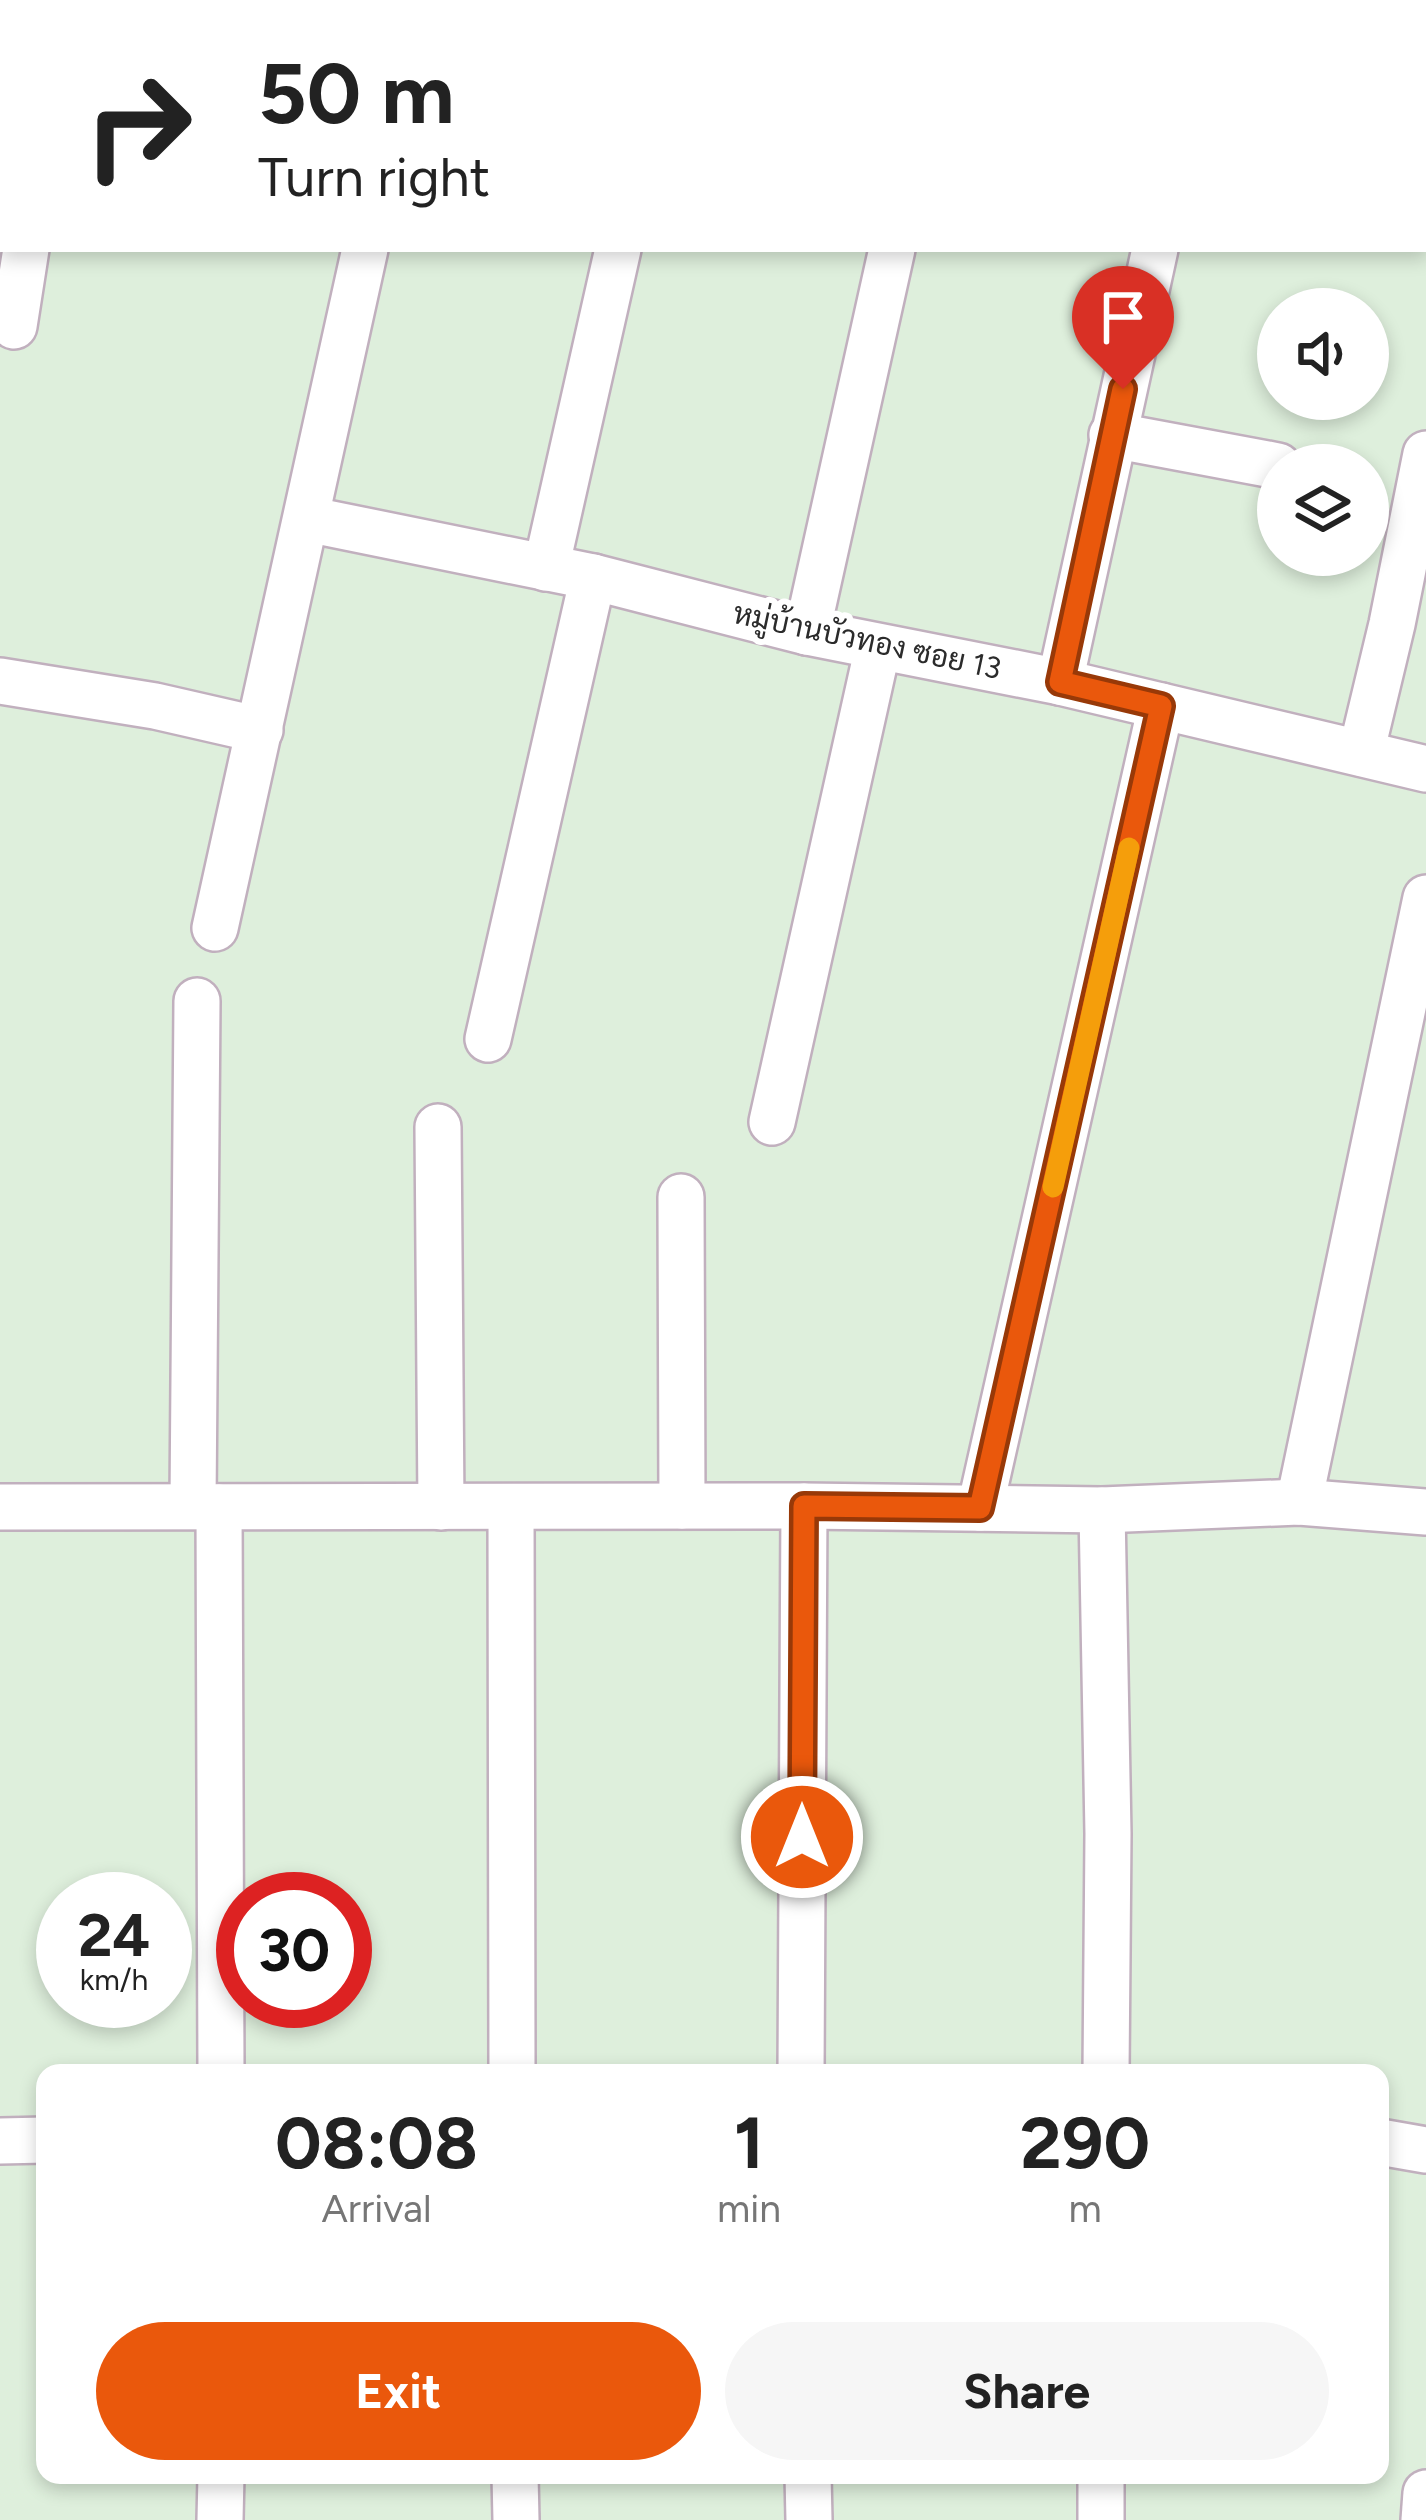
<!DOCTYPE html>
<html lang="en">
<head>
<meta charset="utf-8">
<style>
  body { margin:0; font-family:Figtree,Sarabun,sans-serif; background:#f6f6f6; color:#222; height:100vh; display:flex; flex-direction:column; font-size:45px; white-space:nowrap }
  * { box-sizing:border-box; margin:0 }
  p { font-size:39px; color:#767676 }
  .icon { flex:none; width:66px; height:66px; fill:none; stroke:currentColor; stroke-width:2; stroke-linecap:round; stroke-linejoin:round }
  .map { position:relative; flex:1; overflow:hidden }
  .sheet { position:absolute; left:36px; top:2064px; width:1353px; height:420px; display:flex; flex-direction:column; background:#fff; border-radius:24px; box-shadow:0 6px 18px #0003 }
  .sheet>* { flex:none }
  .guide { position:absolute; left:0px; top:0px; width:1428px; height:252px; box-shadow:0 6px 18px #0003; background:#fff; color:#222; overflow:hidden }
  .tools { position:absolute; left:1257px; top:288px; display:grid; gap:24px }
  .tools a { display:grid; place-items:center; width:132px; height:132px; border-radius:50%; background:#fff; box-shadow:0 6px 18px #0003; font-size:60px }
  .speed { position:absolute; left:36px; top:1872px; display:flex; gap:24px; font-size:60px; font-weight:700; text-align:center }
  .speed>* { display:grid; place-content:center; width:156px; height:156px; border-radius:50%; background:#fff; box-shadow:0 6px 18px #0003; line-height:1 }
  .speed small { font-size:30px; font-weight:400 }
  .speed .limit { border:18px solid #d22; background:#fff; color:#111 }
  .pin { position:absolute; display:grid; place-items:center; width:102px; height:102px; color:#fff; margin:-123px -51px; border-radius:50% 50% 50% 0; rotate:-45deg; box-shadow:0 0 12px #0007 }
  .pin .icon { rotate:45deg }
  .me { position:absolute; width:132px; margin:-66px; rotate:0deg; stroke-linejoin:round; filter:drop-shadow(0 0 9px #0008) }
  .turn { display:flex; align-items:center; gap:42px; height:252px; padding:0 60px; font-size:54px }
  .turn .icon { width:156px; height:156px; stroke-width:2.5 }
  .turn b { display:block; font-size:84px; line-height:102px }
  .eta { display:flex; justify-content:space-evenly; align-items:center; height:204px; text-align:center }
  .eta b { font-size:72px; font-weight:700; line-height:84px }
  .action { display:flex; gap:24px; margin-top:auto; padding:24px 60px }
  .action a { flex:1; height:138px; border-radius:72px; background:#ea580c; color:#fff; font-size:48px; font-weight:700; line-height:138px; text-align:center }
  .action a+a { background:#f6f6f6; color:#222 }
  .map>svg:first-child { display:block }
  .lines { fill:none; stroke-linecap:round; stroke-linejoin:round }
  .street-casing { stroke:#c1b0be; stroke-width:50 }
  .street { stroke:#fff; stroke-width:45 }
  .route-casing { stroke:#983908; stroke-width:30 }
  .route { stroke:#ea580c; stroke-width:21 }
  .slow { stroke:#f59e0b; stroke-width:21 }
  .labels { text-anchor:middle; stroke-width:12; stroke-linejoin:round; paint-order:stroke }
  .street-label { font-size:30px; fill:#2b2b2b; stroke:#fff }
</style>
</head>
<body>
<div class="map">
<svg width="1426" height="2520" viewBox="0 0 1426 2520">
  <rect width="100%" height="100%" fill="#deefdc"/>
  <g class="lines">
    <defs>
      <g id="street">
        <path d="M180,3L181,0"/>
        <path d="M423,3L424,0"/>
        <path d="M946,3L947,0"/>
        <path d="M1211,3V0"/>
        <path d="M0,171L3,172"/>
        <path d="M14,326L26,249"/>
        <path d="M1112,435L1278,466"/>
        <path d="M307,519L593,577L807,632L1060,682L1426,769"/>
        <path d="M546,568L618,249"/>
        <path d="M807,632L892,249"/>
        <path d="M0,681L155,706L260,730"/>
        <path d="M1060,682L1155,249"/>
        <path d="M1361,753L1392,624L1426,454"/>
        <path d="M215,928L365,249"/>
        <path d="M488,1039L593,577"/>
        <path d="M772,1122L878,647"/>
        <path d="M438,1127L441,1507"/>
        <path d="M681,1197L682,1506"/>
        <path d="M1299,1502L1426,898"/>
        <path d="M193,1505L197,1001"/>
        <path d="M0,1507L804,1506L1102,1510L1299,1502L1426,1512"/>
        <path d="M219,1507L221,2073"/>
        <path d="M511,1507L512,2073"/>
        <path d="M980,1508L1161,706"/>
        <path d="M1102,1510L1108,1834L1106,2073"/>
        <path d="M801,2073L804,1506"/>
        <path d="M0,2141L45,2140"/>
        <path d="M1380,2142L1426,2150"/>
        <path d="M515,2475L516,2520"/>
        <path d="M808,2475L809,2520"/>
        <path d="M1101,2475V2520"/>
        <path d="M220,2520L221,2475"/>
        <path d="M1424,2520L1426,2493"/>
      </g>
    </defs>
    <use href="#street" class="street-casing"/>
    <use href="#street" class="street"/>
  </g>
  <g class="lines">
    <defs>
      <path id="route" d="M802,1837L804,1506L980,1508L1161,706L1060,682L1123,389"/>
    </defs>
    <use href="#route" class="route-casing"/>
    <use href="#route" class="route"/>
    <path class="slow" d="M1053,1187L1129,848"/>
  </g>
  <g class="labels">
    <g class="street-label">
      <text transform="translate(867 641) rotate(12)" y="10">หมู่บ้านบัวทอง ซอย 13</text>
    </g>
  </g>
</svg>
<div class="tools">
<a><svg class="icon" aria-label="sound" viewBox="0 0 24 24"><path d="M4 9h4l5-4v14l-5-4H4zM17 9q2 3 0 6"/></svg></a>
<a><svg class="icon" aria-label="layers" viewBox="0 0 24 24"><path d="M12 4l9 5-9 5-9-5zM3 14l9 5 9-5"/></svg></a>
</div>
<div class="speed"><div>24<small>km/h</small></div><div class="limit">30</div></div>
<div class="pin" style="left:1123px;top:389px;background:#d93025"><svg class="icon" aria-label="arrive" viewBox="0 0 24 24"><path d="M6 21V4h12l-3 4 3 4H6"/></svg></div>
<svg class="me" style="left:802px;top:1837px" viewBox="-20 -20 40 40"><circle r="17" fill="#ea580c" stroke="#fff" stroke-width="3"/><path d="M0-11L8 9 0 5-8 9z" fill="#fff"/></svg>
<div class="guide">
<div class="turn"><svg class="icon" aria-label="right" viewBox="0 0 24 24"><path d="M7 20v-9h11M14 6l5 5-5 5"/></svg><div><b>50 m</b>Turn right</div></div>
</div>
<section class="sheet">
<div class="eta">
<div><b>08:08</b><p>Arrival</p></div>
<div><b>1</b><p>min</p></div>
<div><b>290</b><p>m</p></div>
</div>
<div class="action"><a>Exit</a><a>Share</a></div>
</section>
</div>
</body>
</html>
